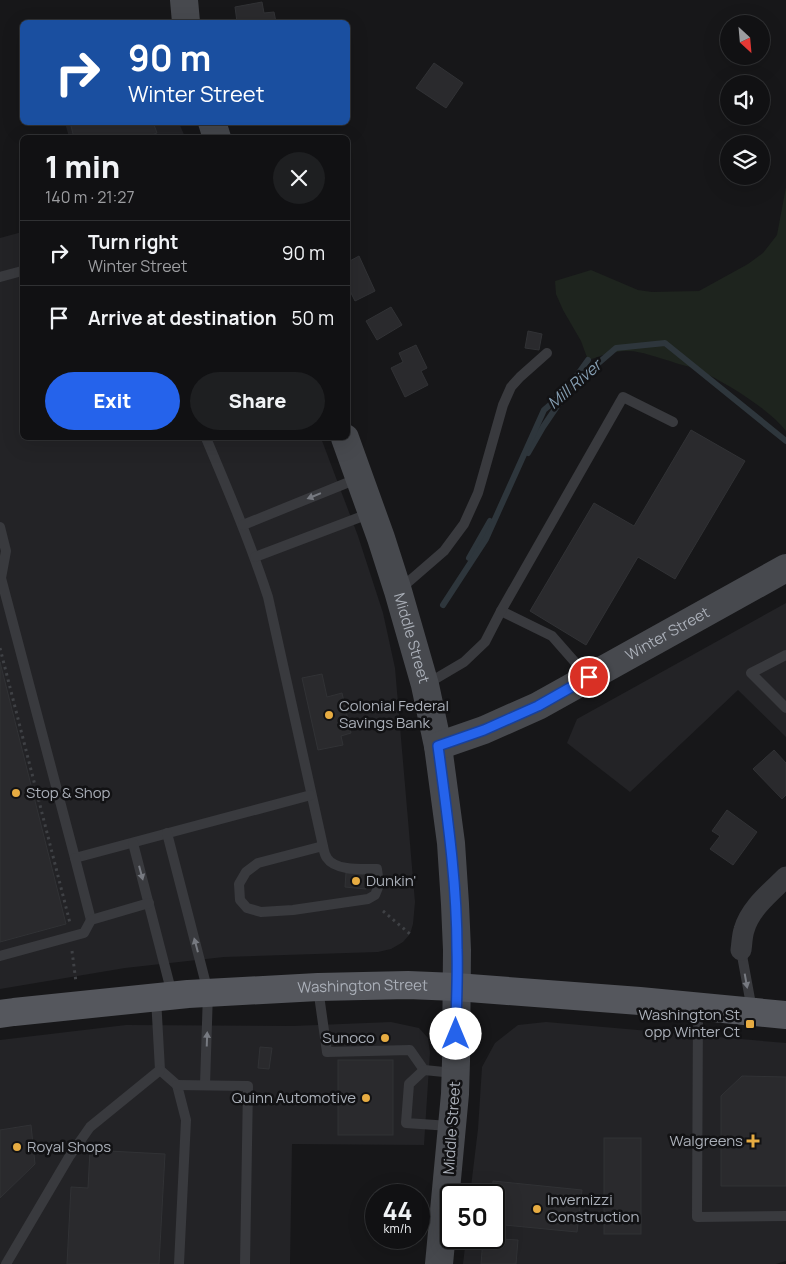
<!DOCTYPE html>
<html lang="en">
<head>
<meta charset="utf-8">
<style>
  body { margin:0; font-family:Manrope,sans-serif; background:#1e1f21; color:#f1f3f6; height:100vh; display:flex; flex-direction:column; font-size:19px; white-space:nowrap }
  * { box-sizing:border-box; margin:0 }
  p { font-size:16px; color:#9c9da0 }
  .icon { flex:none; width:28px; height:28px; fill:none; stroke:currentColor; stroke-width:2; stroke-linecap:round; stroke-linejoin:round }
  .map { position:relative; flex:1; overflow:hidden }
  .sheet { position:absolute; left:20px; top:135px; width:330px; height:305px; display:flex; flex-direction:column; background:#111113; border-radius:8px; box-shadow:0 5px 20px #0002,0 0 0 1px #303133 }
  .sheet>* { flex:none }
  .hud { position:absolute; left:20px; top:20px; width:330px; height:105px; border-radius:8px; box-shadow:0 5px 20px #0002,0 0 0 1px #303133; background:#1a4fa0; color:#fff; overflow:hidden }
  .needle { width:32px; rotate:154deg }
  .fabs { position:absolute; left:720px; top:15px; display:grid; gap:10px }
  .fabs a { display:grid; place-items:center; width:50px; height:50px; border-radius:50%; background:#111113; box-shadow:0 5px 20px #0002,0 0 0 1px #303133; font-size:25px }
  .speed { position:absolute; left:365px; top:1184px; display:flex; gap:10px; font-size:25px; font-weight:700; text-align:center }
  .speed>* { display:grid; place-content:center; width:65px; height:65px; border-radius:50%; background:#111113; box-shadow:0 5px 20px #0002,0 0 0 1px #303133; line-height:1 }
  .speed small { font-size:12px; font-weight:400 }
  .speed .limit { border:2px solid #111; border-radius:8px; background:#fff; color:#111 }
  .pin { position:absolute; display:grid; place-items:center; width:42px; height:42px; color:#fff; margin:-21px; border:2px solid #fff; border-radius:50%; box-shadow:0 1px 5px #0007 }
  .me { position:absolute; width:55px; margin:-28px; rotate:0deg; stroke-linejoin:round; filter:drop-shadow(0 0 4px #0008) }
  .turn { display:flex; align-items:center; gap:18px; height:105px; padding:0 25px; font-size:22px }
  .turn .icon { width:65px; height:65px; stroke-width:2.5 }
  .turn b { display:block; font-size:35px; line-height:42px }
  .round { display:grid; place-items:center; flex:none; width:52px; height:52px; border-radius:26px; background:#1e1f21 }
  .summary { display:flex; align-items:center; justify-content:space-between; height:85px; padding:0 25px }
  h1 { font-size:30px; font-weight:800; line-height:38px }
  .action { display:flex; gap:10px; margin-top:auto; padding:10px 25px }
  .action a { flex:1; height:58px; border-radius:30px; background:#2563eb; color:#fff; font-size:20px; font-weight:800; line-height:58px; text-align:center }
  .action a+a { background:#1e1f21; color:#f1f3f6 }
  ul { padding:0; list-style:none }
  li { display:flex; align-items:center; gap:15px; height:65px; padding:0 25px; border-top:1px solid #303133 }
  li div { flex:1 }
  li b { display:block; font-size:19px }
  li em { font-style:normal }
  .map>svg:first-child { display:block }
  .built { fill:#232326 }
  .green { fill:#1e241e }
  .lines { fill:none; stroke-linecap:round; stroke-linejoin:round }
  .stream { stroke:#2e363c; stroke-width:6 }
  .building { fill:#2a2a2d; stroke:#313235 }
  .path { stroke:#3f4145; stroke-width:3; stroke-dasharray:2.5 4; stroke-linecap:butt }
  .service { stroke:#393a3e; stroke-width:10 }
  .minor { stroke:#393a3e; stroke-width:21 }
  .secondary { stroke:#47494e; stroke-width:28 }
  .primary { stroke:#55575d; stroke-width:28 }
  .oneway { fill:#777a81 }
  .route-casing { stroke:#184099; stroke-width:12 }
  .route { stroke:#2563eb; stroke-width:9 }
  .poi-dot { fill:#e7ac42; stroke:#121214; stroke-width:2 }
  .labels { text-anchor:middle; stroke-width:5; stroke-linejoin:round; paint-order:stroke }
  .street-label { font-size:15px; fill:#aaafb8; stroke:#121214 }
  .poi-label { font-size:15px; fill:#aaafb8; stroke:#121214; text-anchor:start }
  .water-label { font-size:16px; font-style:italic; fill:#849db1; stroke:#121214 }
</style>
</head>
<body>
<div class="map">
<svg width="786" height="1264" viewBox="0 0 786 1264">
  <rect width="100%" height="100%" fill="#171719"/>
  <g class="built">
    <path d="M65,123H179L185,137H69Z"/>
    <path d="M22,232V438H321L358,536L383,613L395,668L415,902L413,924L410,934L403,942L391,949L378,952L224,957L125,968L0,989V238Z"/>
    <path d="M786,603V737L738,690L630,792L567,743L577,719Z"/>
    <path d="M391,1022L419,1028L428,1038L430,1052L424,1145L292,1144L290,1264H0V1040L126,1025L293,1026Z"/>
    <path d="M546,1022L786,1043V1261L776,1264H463L466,1238H494V1195H470L478,1129L482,1067L495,1043L518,1025Z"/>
  </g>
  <path class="green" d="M786,187V431C768,408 726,383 699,370C690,366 679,365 670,361C659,358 640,351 629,351C616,350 600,356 588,360L581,341L563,310L556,294L555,281L591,270L638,290L652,292L699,291L748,264L763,253L777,235Z"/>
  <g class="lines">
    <g class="stream">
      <path d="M573,381L588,360"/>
      <path d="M528,453L543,427L564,396"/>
      <path d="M469,558L490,521"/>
      <path d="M443,605L486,539L544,410L616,348L665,343L786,441"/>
    </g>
  </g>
  <g class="building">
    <path d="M262,2L264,13L274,12L276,22H237L235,7Z"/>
    <path d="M434,63L463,83L446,108L416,88Z"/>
    <path d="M70,122H153L157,133L143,138H74Z"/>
    <path d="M359,256L375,291L355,301L350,291L348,293V262Z"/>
    <path d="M391,307L402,325L377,340L366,321Z"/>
    <path d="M528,331L542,334L539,350L525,348Z"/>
    <path d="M416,345L427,368L421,371L428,385L405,397L391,368L403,362L399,353Z"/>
    <path d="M691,430L745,461L675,579L638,557L586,645L530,611L594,503L634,526Z"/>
    <path d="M0,662L66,924L0,942Z"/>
    <path d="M322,674L327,697L342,693L351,733L341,736L343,745L318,750L302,678Z"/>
    <path d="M774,750L786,763V795L782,799L753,769Z"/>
    <path d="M727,810L757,832L733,865L710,849L720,836L712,831Z"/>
    <path d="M346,873L368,875L366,889L345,887Z"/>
    <path d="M260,1047L272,1048L269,1069L258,1068Z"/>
    <rect x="338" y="1060" width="55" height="75"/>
    <path d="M742,1076L786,1077V1186H721V1096Z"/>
    <path d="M31,1125L35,1164L0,1198V1130Z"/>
    <rect x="604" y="1138" width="37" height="96"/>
    <path d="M90,1150L165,1154L159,1264H67L71,1187L88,1188Z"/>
    <path d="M493,1181L582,1190L577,1232L494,1224V1195H492Z"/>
    <path d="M483,1238L518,1240L516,1264H481Z"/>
  </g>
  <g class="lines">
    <g class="path">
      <path d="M0,648L70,923"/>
      <path d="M383,911L410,934"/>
      <path d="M72,951L76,982"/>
    </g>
    <g class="service">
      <path d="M0,277L22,271"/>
      <path d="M206,438C228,490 250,542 268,597L323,846L258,863L246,872L239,884L240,900L247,908L261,912L293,910L368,899L375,895L379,885L377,869C363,869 335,871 327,858C324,854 324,850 323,846"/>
      <path d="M243,525L359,478"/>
      <path d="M0,527L6,551L1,578L75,858L311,795"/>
      <path d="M255,557L371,513"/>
      <path d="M399,590L444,551L464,524L478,493L503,405L511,387L520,377L547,353"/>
      <path d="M501,611L552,636L588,677"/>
      <path d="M786,655L751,673L786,708"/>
      <path d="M425,685L464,662L485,642L501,611L623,397L673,422"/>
      <path d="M167,833L208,992L205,1085"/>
      <path d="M133,843L172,994"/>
      <path d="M75,858L91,920"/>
      <path d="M741,950L752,1010"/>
      <path d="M0,956L84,933L91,920L149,903"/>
      <path d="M318,988L327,1052L410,1050L424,1070L454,1073"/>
      <path d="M156,998L160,1070L177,1085L186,1120L179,1264"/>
      <path d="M698,1007L697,1217L786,1216"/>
      <path d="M424,1070L409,1084L406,1123L450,1126"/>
      <path d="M177,1085L248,1086L245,1264"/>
      <path d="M6,1264L69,1157L90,1127L160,1070"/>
    </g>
    <path class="minor" d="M741,950C742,943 742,936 744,930C750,908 771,892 786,877"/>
    <g class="secondary">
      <path d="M184,0L186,22"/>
      <path d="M212,122L217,138"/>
      <path id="s1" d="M345,438L381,538L398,591L425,685L438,746L451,843L455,904L457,950L456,1061L455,1094L439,1264"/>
      <path id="s2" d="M438,746L484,730L538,706L786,568"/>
    </g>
    <path class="primary" id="s3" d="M0,1014L14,1012L188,994L318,987L408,985L456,987L640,1001L786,1015"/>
  </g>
  <defs><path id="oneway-solid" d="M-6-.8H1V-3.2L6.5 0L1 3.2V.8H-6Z" transform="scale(1.25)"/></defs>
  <g class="oneway">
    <use href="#oneway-solid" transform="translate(314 496) rotate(158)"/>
    <use href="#oneway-solid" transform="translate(141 873) rotate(75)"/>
    <use href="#oneway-solid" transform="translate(196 945) rotate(-105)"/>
    <use href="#oneway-solid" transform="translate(746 981) rotate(80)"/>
    <use href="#oneway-solid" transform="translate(207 1039) rotate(-88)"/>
  </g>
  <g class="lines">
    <defs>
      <path id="route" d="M456,1034C456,1006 458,978 457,950C457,882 447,814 438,746L484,730L538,706L589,677"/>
    </defs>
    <use href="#route" class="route-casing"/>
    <use href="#route" class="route"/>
  </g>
  <g class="poi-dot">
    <circle cx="329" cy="715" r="5"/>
    <circle cx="16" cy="793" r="5"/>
    <circle cx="356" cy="881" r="5"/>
    <rect x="745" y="1019" width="10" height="10" rx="2.5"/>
    <circle cx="385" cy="1038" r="5"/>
    <circle cx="366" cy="1098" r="5"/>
    <path d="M750.5 1133.5h5v5h5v5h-5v5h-5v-5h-5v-5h5z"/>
    <circle cx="17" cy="1147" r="5"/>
    <circle cx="537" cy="1209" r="5"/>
  </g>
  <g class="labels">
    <g class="street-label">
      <text dy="5" stroke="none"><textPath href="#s2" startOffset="256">Winter Street</textPath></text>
      <text dy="5" stroke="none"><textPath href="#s1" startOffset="211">Middle Street</textPath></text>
      <text dy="5" stroke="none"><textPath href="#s3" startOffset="364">Washington Street</textPath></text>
      <text transform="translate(452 1128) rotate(-86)" y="5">Middle Street</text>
    </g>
    <g class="poi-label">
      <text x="339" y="711">Colonial Federal<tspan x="339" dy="17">Savings Bank</tspan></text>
      <text x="26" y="798">Stop &amp; Shop</text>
      <text x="366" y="886">Dunkin'</text>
      <text x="740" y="1020" text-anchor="end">Washington St<tspan x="740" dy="17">opp Winter Ct</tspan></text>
      <text x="375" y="1043" text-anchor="end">Sunoco</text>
      <text x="356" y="1103" text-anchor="end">Quinn Automotive</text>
      <text x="743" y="1146" text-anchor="end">Walgreens</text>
      <text x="27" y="1152">Royal Shops</text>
      <text x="547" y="1205">Invernizzi<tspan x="547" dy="17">Construction</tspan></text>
    </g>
    <g class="water-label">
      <text transform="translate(574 384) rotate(-41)" y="6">Mill River</text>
    </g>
  </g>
</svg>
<div class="fabs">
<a><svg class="needle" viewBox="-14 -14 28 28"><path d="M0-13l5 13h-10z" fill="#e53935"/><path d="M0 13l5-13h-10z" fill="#9c9da0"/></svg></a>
<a><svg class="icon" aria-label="sound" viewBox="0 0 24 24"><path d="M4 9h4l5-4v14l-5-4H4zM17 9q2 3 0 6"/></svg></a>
<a><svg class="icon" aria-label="layers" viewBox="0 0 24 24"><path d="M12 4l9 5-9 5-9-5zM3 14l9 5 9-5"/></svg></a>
</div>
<div class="speed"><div>44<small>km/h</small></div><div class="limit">50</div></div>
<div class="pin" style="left:589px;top:677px;background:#d93025"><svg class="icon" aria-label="arrive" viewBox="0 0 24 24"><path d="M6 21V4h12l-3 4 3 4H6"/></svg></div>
<svg class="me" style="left:456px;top:1034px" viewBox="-20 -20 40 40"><circle r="19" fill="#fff"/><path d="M0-13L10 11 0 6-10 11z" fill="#2563eb"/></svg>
<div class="hud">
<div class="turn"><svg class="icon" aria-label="right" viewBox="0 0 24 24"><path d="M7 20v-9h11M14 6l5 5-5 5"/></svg><div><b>90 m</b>Winter Street</div></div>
</div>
<section class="sheet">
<div class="summary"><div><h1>1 min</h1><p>140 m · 21:27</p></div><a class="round"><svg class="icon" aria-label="close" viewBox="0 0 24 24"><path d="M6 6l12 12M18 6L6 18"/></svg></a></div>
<ul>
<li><svg class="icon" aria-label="right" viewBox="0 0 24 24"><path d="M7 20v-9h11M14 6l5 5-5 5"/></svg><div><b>Turn right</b><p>Winter Street</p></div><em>90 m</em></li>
<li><svg class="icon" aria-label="arrive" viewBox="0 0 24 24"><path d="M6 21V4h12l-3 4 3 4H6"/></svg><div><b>Arrive at destination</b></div><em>50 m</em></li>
</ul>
<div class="action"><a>Exit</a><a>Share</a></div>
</section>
</div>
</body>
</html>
